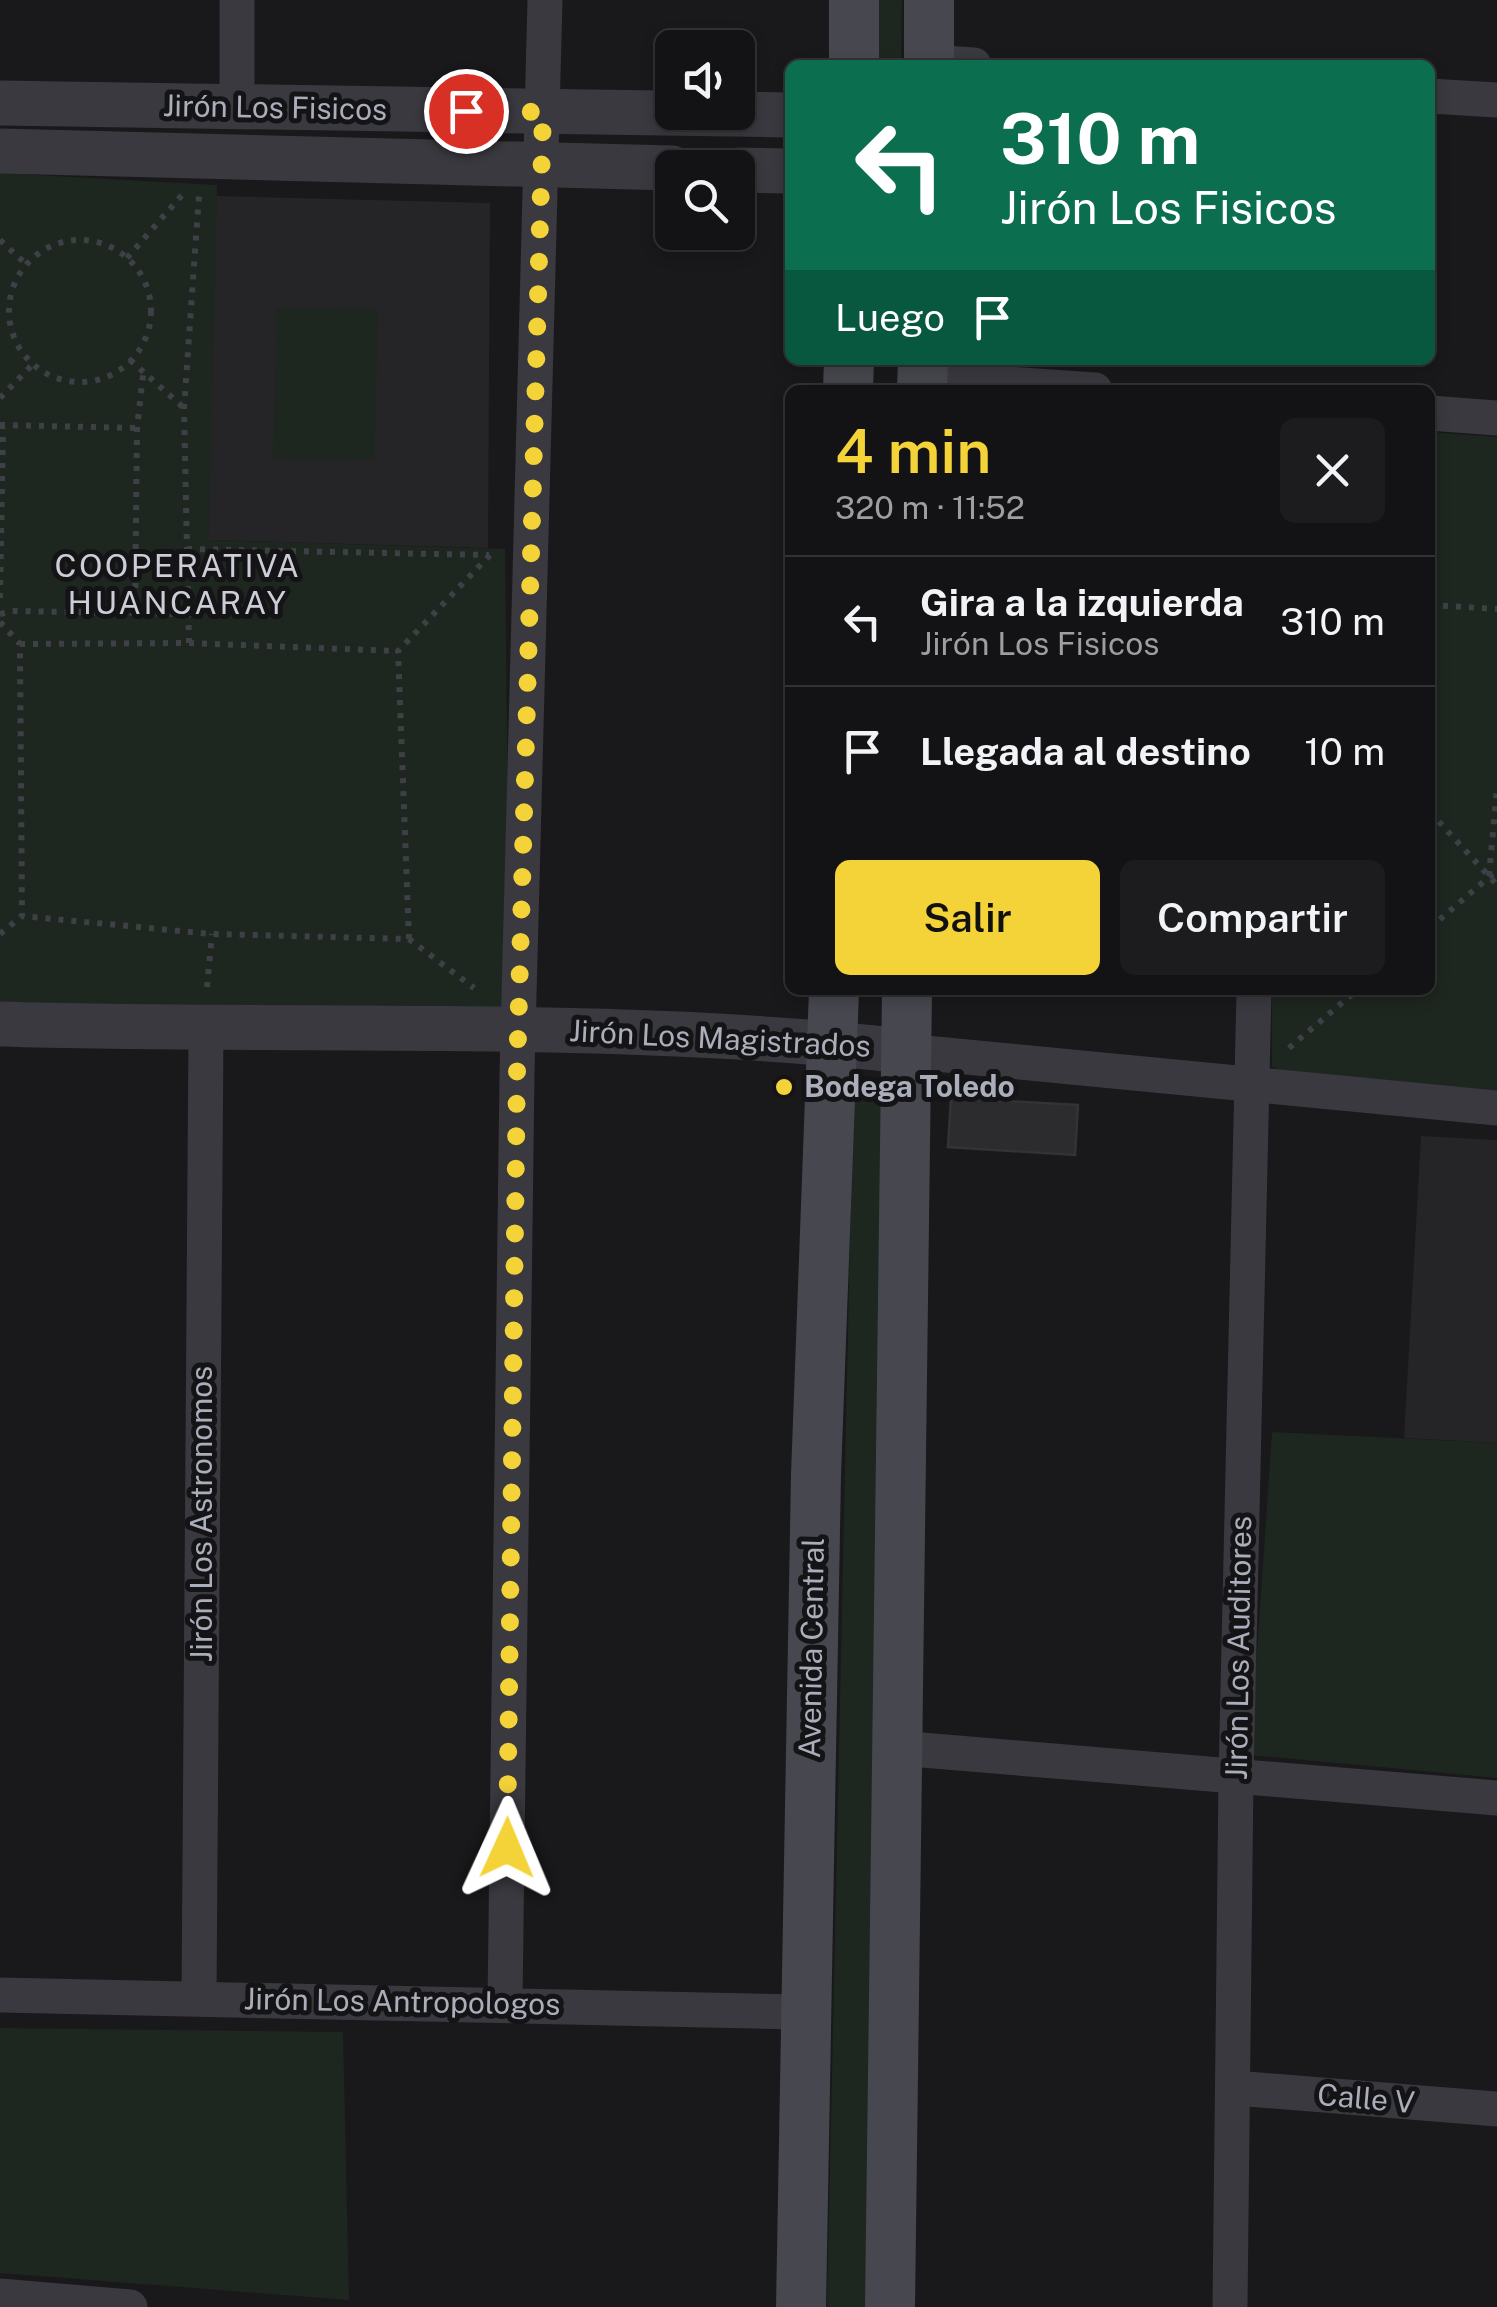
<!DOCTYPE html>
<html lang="es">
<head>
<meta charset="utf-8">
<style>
  body { margin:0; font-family:"Public Sans",sans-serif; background:#1c1b1d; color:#f1f3f6; height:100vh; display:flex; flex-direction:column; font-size:38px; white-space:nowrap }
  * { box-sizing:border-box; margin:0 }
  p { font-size:32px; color:#9d9ea0 }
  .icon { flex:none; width:55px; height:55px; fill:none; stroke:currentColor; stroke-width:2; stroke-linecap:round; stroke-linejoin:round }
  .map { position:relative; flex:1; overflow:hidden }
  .drawer { position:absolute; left:785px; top:385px; width:650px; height:610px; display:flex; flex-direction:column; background:#131214; border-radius:15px; box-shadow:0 5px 15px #0003,0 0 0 2px #323234 }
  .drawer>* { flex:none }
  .top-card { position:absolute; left:785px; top:60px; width:650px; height:305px; border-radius:15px; box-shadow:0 5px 15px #0003,0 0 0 2px #323234; background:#0b6e4f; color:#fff; overflow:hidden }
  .buttons { position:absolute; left:655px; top:30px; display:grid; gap:20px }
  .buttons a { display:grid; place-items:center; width:100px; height:100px; border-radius:15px; background:#131214; box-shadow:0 5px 15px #0003,0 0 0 2px #323234; font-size:50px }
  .pin { position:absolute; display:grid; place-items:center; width:85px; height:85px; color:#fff; margin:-42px; border:5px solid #fff; border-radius:50%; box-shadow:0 2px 10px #0007 }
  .me { position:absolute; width:110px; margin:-55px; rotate:1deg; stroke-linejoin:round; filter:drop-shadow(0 0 8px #0008) }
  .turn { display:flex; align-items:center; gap:35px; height:210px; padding:0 50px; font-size:45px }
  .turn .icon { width:130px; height:130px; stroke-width:2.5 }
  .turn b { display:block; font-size:70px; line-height:85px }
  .then { display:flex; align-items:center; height:95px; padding:0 50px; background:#0003; gap:20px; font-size:38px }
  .round { display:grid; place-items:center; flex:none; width:105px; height:105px; border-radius:15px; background:#1c1b1d }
  .summary { display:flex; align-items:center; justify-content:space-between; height:170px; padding:0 50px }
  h1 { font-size:60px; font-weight:600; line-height:75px; color:#f3d338 }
  .action { display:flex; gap:20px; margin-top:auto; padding:20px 50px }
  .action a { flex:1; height:115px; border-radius:15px; background:#f3d338; color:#111; font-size:40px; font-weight:600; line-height:115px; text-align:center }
  .action a+a { background:#1c1b1d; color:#f1f3f6 }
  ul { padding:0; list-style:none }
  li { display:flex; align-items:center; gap:30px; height:130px; padding:0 50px; border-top:2px solid #323234 }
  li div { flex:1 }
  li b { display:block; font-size:38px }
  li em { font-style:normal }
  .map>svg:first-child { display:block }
  .built { fill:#252427 }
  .green { fill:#1e2620 }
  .building { fill:#2c2b2e; stroke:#333236; stroke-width:2.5 }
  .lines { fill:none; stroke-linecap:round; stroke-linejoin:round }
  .path { stroke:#3f4046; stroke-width:6; stroke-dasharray:5 8; stroke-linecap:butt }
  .minor { stroke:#39393f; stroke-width:35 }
  .tertiary { stroke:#39393f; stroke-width:45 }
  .secondary { stroke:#47484f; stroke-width:50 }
  .route { stroke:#f3d338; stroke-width:18; stroke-dasharray:0 32.4 }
  .poi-dot { fill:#f3d338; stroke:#141315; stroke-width:4 }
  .labels { text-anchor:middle; stroke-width:10; stroke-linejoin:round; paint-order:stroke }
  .street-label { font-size:30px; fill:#aaadba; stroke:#141315 }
  .poi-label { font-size:30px; font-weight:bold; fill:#aaadba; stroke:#141315; text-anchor:start }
  .neighbourhood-label { font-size:32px; letter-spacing:2.5px; fill:#cccdd6; stroke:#141315 }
</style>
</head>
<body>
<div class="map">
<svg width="1497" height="2307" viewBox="0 0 1497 2307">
  <rect width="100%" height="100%" fill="#19181a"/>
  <g class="built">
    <path d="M216,196L490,203L488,548L208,540Z"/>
    <path d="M1421,1136L1497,1140V1443L1404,1438Z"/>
  </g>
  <g class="green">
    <path d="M867,0H902L901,65H866Z"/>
    <path d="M0,173L217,185L209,540L505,549L510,1007L0,1008Z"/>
    <path d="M277,308L378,310L374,459L273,458Z"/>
    <path d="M1430,432L1497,437V1092L1284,1072L1272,1067V990H1430Z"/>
    <path d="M853,1097L886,1103L867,2307H827Z"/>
    <path d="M1272,1432L1497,1443V1778L1250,1755Z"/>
    <path d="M0,2028L343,2032L349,2300L0,2273Z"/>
  </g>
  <path class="building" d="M951,1098L1078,1105L1075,1155L948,1147Z"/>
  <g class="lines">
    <g class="path">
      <path d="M0,240L27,265"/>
      <circle cx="80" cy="311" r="71"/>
      <path d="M127,258L182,195"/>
      <path d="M130,360L184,408"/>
      <path d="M0,398L33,364"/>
      <path d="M0,425L137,428"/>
      <path d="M187,549L489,555"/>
      <path d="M0,598L3,428"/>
      <path d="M1430,605L1497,609"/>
      <path d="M0,614L12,611L189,614"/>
      <path d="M135,614L137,428L143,375"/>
      <path d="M0,622L20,644L22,916"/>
      <path d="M189,643L184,408L199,195"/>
      <path d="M20,644L189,643L398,651"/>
      <path d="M1430,812L1497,885"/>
      <path d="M1489,876L1497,788"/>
      <path d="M1430,928L1497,870"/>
      <path d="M0,934L22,916L212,934L409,939L474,988"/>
      <path d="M409,939L398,651L490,555"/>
      <path d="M207,987L212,934"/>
      <path d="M1289,1048L1357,990"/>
    </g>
    <g class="minor">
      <path d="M237,0V108"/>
      <path d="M929,62L974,65"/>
      <path d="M1430,96L1497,100"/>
      <path d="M922,378L1095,390"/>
      <path d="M1430,413L1497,418"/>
      <path d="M905,1051L1497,1108"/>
      <path d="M898,1748L1497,1798"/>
      <path d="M0,1995L803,2012"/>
      <path d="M199,1998L206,1030"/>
      <path d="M505,2003L517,1073L545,0"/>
      <path d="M1235,2088L1497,2109"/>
      <path d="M0,2296L130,2307"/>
      <path d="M1230,2307L1236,1776L1254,990"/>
    </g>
    <g class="tertiary">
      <path d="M0,103L790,115"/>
      <path d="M0,151L672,168"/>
      <path d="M738,170L790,171"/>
      <path d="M0,1024C302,1033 605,1018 905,1051"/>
    </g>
    <g class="secondary">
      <path d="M854,65V0"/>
      <path d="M929,65V0"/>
      <path d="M848,390L849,360"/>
      <path d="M922,390L923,360"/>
      <path d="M801,2307L816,1475L834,990"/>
      <path d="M890,2307L907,990"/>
    </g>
  </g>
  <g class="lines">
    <path class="route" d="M466,111L543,112L517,1073L507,1848"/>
  </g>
  <circle class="poi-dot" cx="784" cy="1087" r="10"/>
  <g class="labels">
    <g class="street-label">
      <text transform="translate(275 108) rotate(1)" y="10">Jirón Los Fisicos</text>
      <text transform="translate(720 1039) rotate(3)" y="10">Jirón Los Magistrados</text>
      <text transform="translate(202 1514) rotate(-90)" y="10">Jirón Los Astronomos</text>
      <text transform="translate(812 1648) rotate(-89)" y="10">Avenida Central</text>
      <text transform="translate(1239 1648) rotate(-89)" y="10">Jirón Los Auditores</text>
      <text transform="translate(402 2002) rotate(1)" y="10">Jirón Los Antropologos</text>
      <text transform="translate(1366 2099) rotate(5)" y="10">Calle V</text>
    </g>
    <g class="poi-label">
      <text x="804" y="1097">Bodega Toledo</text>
    </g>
    <g class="neighbourhood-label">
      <text x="178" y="577">COOPERATIVA<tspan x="178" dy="37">HUANCARAY</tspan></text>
    </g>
  </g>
</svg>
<div class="buttons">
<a><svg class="icon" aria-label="sound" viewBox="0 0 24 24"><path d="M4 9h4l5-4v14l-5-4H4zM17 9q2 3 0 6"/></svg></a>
<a><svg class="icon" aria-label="search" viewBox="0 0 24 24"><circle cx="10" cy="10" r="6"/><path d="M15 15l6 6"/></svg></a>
</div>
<div class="pin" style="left:466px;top:111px;background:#d93025"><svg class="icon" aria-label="arrive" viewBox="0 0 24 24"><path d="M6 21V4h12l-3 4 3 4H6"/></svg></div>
<svg class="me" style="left:507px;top:1848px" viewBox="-20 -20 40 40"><path d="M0-17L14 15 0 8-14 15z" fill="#f3d338" stroke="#fff" stroke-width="4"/></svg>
<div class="top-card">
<div class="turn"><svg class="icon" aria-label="left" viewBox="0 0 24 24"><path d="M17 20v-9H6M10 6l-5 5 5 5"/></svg><div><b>310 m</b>Jirón Los Fisicos</div></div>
<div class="then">Luego<svg class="icon" aria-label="arrive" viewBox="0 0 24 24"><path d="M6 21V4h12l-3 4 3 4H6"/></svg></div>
</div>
<section class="drawer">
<div class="summary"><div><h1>4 min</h1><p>320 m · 11:52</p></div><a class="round"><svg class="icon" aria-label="close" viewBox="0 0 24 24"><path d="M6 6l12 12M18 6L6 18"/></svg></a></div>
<ul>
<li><svg class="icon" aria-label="left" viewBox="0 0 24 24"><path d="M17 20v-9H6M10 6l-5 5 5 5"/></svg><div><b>Gira a la izquierda</b><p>Jirón Los Fisicos</p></div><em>310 m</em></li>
<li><svg class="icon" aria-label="arrive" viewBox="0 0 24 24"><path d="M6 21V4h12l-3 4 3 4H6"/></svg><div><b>Llegada al destino</b></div><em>10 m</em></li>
</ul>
<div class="action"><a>Salir</a><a>Compartir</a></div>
</section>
</div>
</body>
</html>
